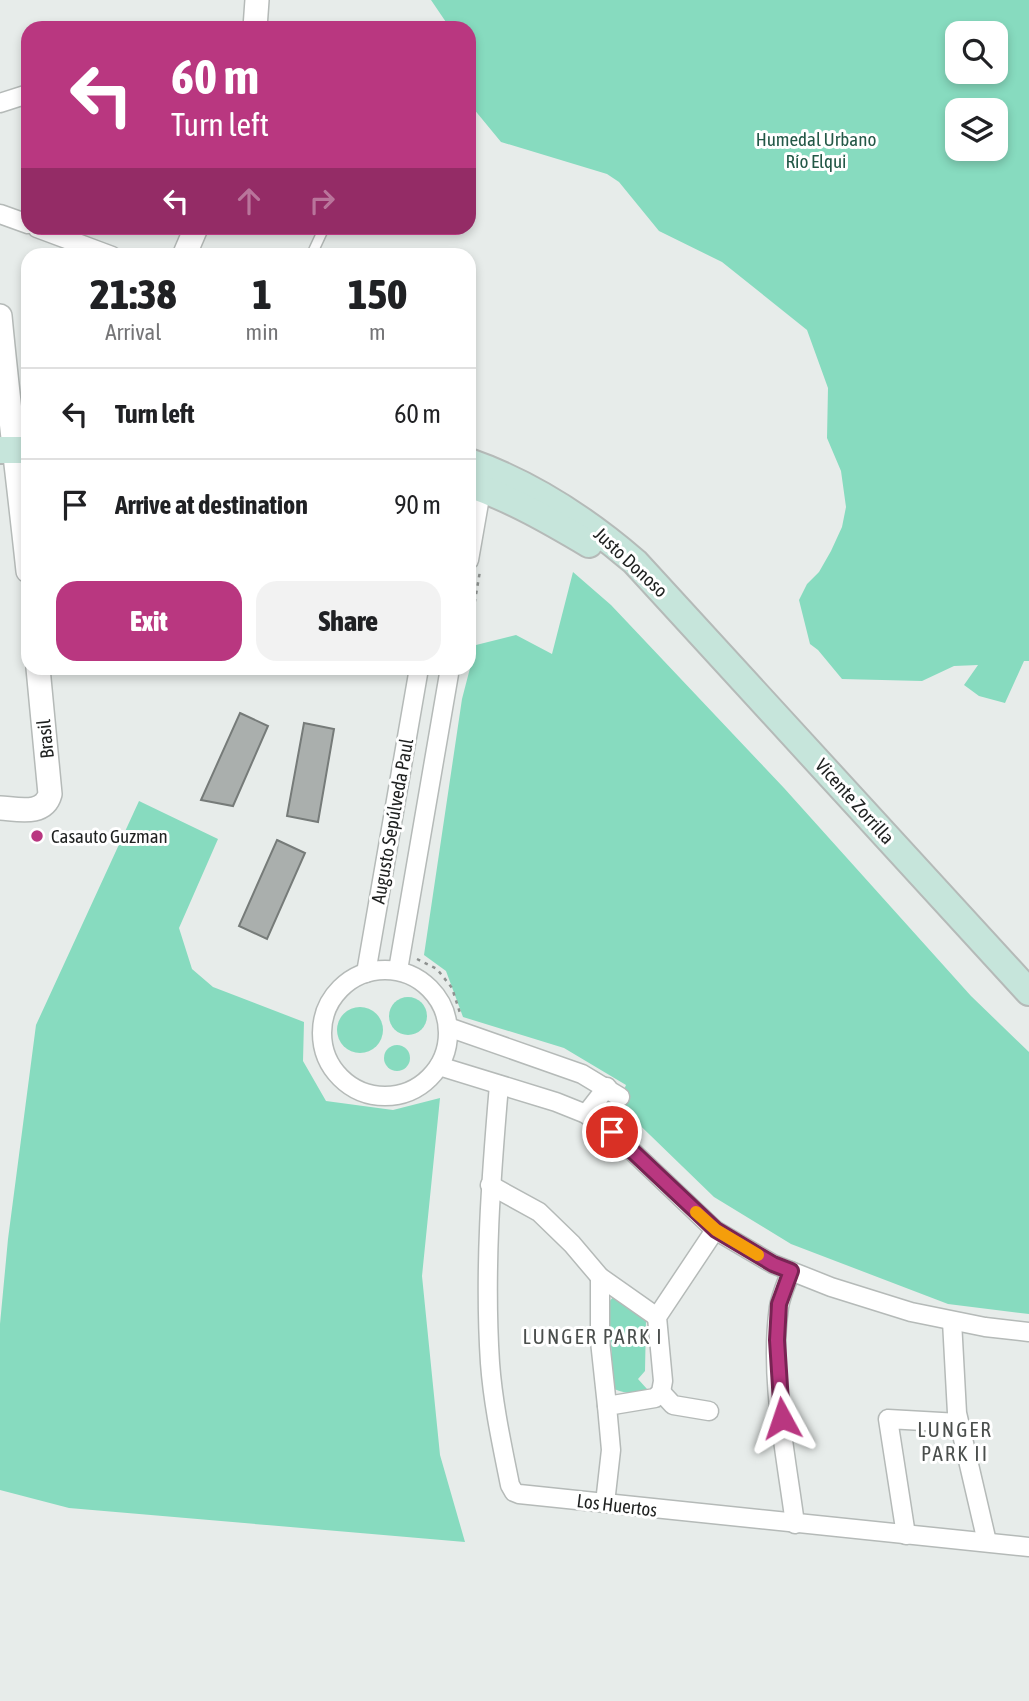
<!DOCTYPE html>
<html lang="en">
<head>
<meta charset="utf-8">
<style>
  body { margin:0; font-family:"Asap Condensed",sans-serif; background:#f2f2f2; color:#202124; height:100vh; display:flex; flex-direction:column; font-size:26px; white-space:nowrap }
  * { box-sizing:border-box; margin:0 }
  p { font-size:23px; color:#757577 }
  .icon { flex:none; width:38px; height:38px; fill:none; stroke:currentColor; stroke-width:2; stroke-linecap:round; stroke-linejoin:round }
  .map { position:relative; flex:1; overflow:hidden }
  .sheet { position:absolute; left:21px; top:248px; width:455px; height:427px; display:flex; flex-direction:column; background:#fff; border-radius:21px; box-shadow:0 4px 10px #0003 }
  .sheet>* { flex:none }
  .hud { position:absolute; left:21px; top:21px; width:455px; height:214px; border-radius:21px; box-shadow:0 4px 10px #0003; background:#b93780; color:#fff; overflow:hidden }
  .buttons { position:absolute; left:945px; top:21px; display:grid; gap:14px }
  .buttons a { display:grid; place-items:center; width:63px; height:63px; border-radius:14px; background:#fff; box-shadow:0 4px 10px #0003; font-size:35px }
  .pin { position:absolute; display:grid; place-items:center; width:60px; height:60px; color:#fff; margin:-30px; border:4px solid #fff; border-radius:50%; box-shadow:0 2px 7px #0007 }
  .me { position:absolute; width:77px; margin:-38px; rotate:355deg; stroke-linejoin:round; filter:drop-shadow(0 0 5px #0008) }
  .turn { display:flex; align-items:center; gap:24px; height:147px; padding:0 35px; font-size:32px }
  .turn .icon { width:91px; height:91px; stroke-width:2.5 }
  .turn b { display:block; font-size:49px; line-height:60px }
  .lanes { display:flex; align-items:center; height:66px; padding:0 35px; background:#0003; justify-content:center; gap:35px; direction:ltr }
  .lanes .off { opacity:.35 }
  .eta { display:flex; justify-content:space-evenly; align-items:center; height:119px; text-align:center }
  .eta b { font-size:42px; font-weight:800; line-height:49px }
  .cta { display:flex; gap:14px; margin-top:auto; padding:14px 35px }
  .cta a { flex:1; height:80px; border-radius:21px; background:#b93780; color:#fff; font-size:28px; font-weight:800; line-height:80px; text-align:center }
  .cta a+a { background:#f2f2f2; color:#202124 }
  ul { padding:0; list-style:none }
  li { display:flex; align-items:center; gap:21px; height:91px; padding:0 35px; border-top:2px solid #e0e0e0 }
  li div { flex:1 }
  li b { display:block; font-size:26px }
  li em { font-style:normal }
  .map>svg:first-child { display:block }
  .green { fill:#87dbbf; fill-rule:evenodd }
  .building { fill:#aaafad; stroke:#767b79; stroke-width:2 }
  .lines { fill:none; stroke-linecap:round; stroke-linejoin:round }
  .service-casing { stroke:#b5bab8; stroke-width:12 }
  .minor-casing { stroke:#b5bab8; stroke-width:21 }
  .tertiary-casing { stroke:#b5bab8; stroke-width:26 }
  .secondary-casing { stroke:#b5bab8; stroke-width:30 }
  .path { stroke:#8e9290; stroke-width:2.5; stroke-dasharray:3.5 5; stroke-linecap:butt }
  .service { stroke:#fff; stroke-width:9 }
  .minor { stroke:#fff; stroke-width:18 }
  .tertiary { stroke:#fff; stroke-width:23 }
  .secondary { stroke:#c6e5db; stroke-width:26 }
  .route-casing { stroke:#782453; stroke-width:18 }
  .route { stroke:#b93780; stroke-width:12 }
  .slow { stroke:#f59e0b; stroke-width:12 }
  .poi-dot { fill:#b93780; stroke:#fff; stroke-width:2.5 }
  .labels { text-anchor:middle; stroke-width:6; stroke-linejoin:round; paint-order:stroke }
  .park-label { font-size:19px; fill:#235847; stroke:#fff }
  .street-label { font-size:19px; fill:#1f2120; stroke:#fff }
  .poi-label { font-size:19px; fill:#1f2120; stroke:#fff; text-anchor:start }
  .neighbourhood-label { font-size:21px; letter-spacing:2px; fill:#4b4f4d; stroke:#fff }
</style>
</head>
<body>
<div class="map">
<svg width="1029" height="1701" viewBox="0 0 1029 1701">
  <rect width="100%" height="100%" fill="#e7ecea"/>
  <g class="green">
    <path d="M431,0H1029V661H1024L1005,703L979,696L964,685L978,665L954,666L922,681L842,679L818,650L810,644L799,600L807,584L819,572L831,551L842,527L846,507L841,471L827,438L828,388L807,330L722,262L659,231L619,182L607,174L501,142L473,108L469,93V77L475,51L469,46V28H450ZM957,33H996V72H957ZM996,110V149H957V110Z"/>
    <path d="M573,572L611,605L784,788L971,996L1029,1052V1314L948,1304L791,1244L714,1197L618,1104L626,1085L564,1048L463,1017L446,971L424,955L462,699L476,645L516,635L552,654Z"/>
    <path d="M139,801L218,839L179,928L192,969L213,987L304,1022L303,1061L326,1101L393,1110L440,1098L422,1276L440,1455L465,1542L69,1508L0,1490V1324L8,1239L36,1025Z"/>
    <circle cx="408" cy="1016" r="19"/>
    <circle cx="360" cy="1030" r="23"/>
    <circle cx="397" cy="1058" r="13"/>
    <path d="M614,1296L646,1320L645,1371L638,1379L647,1389C635,1395 627,1394 614,1389L608,1303Z"/>
  </g>
  <g class="building">
    <path d="M240,713L268,726L233,806L201,800Z"/>
    <path d="M304,723L334,729L318,822L287,816Z"/>
    <path d="M277,840L305,853L267,939L239,926Z"/>
  </g>
  <g class="lines">
    <defs>
      <path id="service" d="M311,256L324,228"/>
      <g id="minor">
        <path d="M0,103L28,94"/>
        <path d="M0,214L28,224"/>
        <path d="M37,228L112,256"/>
        <path d="M469,560L483,480"/>
        <path d="M398,970L450,668"/>
        <circle cx="385" cy="1033" r="63"/>
        <path d="M366,973L419,668"/>
        <path d="M448,1027L582,1074L620,1097"/>
        <path d="M439,1066L556,1102L586,1114L612,1132L715,1230L773,1264L831,1287L911,1312L985,1327L1029,1332"/>
        <path d="M499,1085C491,1178 484,1270 490,1363C493,1404 502,1445 510,1485L514,1492L519,1494L1029,1547"/>
        <path d="M586,1114L607,1087"/>
        <path d="M490,1185L539,1212L572,1244L600,1277L657,1317"/>
        <path d="M791,1271C787,1282 781,1295 779,1307C769,1378 786,1454 795,1524"/>
        <path d="M600,1277V1341L607,1406"/>
        <path d="M952,1321L957,1413L987,1542"/>
        <path d="M661,1392L673,1405L709,1411"/>
        <path d="M605,1503L611,1450L607,1406L655,1398L661,1392L663,1381L657,1317L715,1230"/>
        <path d="M906,1535L888,1419L959,1423"/>
      </g>
      <g id="tertiary">
        <path d="M255,28L257,0"/>
        <path d="M184,256L196,228"/>
        <path d="M0,316C8,401 19,486 28,571"/>
        <path d="M0,808C18,809 44,816 50,794L38,668"/>
      </g>
      <g id="secondary">
        <path d="M0,450H28"/>
        <path d="M469,462C532,484 585,519 635,562L1029,992"/>
        <path d="M469,484C512,499 550,521 589,544"/>
      </g>
    </defs>
    <use href="#service" class="service-casing"/>
    <use href="#minor" class="minor-casing"/>
    <use href="#tertiary" class="tertiary-casing"/>
    <use href="#secondary" class="secondary-casing"/>
    <g class="path">
      <path d="M469,636L480,571"/>
      <path d="M417,959L437,969L452,988L460,1013"/>
    </g>
    <use href="#service" class="service"/>
    <use href="#minor" class="minor"/>
    <use href="#tertiary" class="tertiary"/>
    <use href="#secondary" class="secondary"/>
  </g>
  <g class="lines">
    <defs>
      <path id="route" d="M612,1132L716,1230L773,1264L791,1271L779,1304L777,1340L782,1418"/>
    </defs>
    <use href="#route" class="route-casing"/>
    <use href="#route" class="route"/>
    <path class="slow" d="M696,1212L716,1230L758,1255"/>
  </g>
  <circle class="poi-dot" cx="37" cy="836" r="7"/>
  <g class="labels">
    <g class="park-label">
      <text x="816" y="146">Humedal Urbano<tspan x="816" dy="22">Río Elqui</tspan></text>
    </g>
    <g class="street-label">
      <text transform="translate(631 562) rotate(43)" y="7">Justo Donoso</text>
      <text transform="translate(45 739) rotate(-96)" y="7">Brasil</text>
      <text transform="translate(855 801) rotate(48)" y="7">Vicente Zorrilla</text>
      <text transform="translate(392 821) rotate(-80)" y="7">Augusto Sepúlveda Paul</text>
      <text transform="translate(617 1505) rotate(7)" y="7">Los Huertos</text>
    </g>
    <g class="poi-label">
      <text x="51" y="843">Casauto Guzman</text>
    </g>
    <g class="neighbourhood-label">
      <text x="593" y="1344">LUNGER PARK I</text>
      <text x="955" y="1437">LUNGER<tspan x="955" dy="24">PARK II</tspan></text>
    </g>
  </g>
</svg>
<div class="buttons">
<a><svg class="icon" aria-label="search" viewBox="0 0 24 24"><circle cx="10" cy="10" r="6"/><path d="M15 15l6 6"/></svg></a>
<a><svg class="icon" aria-label="layers" viewBox="0 0 24 24"><path d="M12 4l9 5-9 5-9-5zM3 14l9 5 9-5"/></svg></a>
</div>
<div class="pin" style="left:612px;top:1132px;background:#d93025"><svg class="icon" aria-label="arrive" viewBox="0 0 24 24"><path d="M6 21V4h12l-3 4 3 4H6"/></svg></div>
<svg class="me" style="left:782px;top:1418px" viewBox="-20 -20 40 40"><path d="M0-17L14 15 0 8-14 15z" fill="#b93780" stroke="#fff" stroke-width="4"/></svg>
<div class="hud">
<div class="turn"><svg class="icon" aria-label="left" viewBox="0 0 24 24"><path d="M17 20v-9H6M10 6l-5 5 5 5"/></svg><div><b>60 m</b>Turn left</div></div>
<div class="lanes"><svg class="icon" aria-label="left" viewBox="0 0 24 24"><path d="M17 20v-9H6M10 6l-5 5 5 5"/></svg><svg class="icon off" aria-label="ahead" viewBox="0 0 24 24"><path d="M12 20V5M6 11l6-6 6 6"/></svg><svg class="icon off" aria-label="right" viewBox="0 0 24 24"><path d="M7 20v-9h11M14 6l5 5-5 5"/></svg></div>
</div>
<section class="sheet">
<div class="eta">
<div><b>21:38</b><p>Arrival</p></div>
<div><b>1</b><p>min</p></div>
<div><b>150</b><p>m</p></div>
</div>
<ul>
<li><svg class="icon" aria-label="left" viewBox="0 0 24 24"><path d="M17 20v-9H6M10 6l-5 5 5 5"/></svg><div><b>Turn left</b></div><em>60 m</em></li>
<li><svg class="icon" aria-label="arrive" viewBox="0 0 24 24"><path d="M6 21V4h12l-3 4 3 4H6"/></svg><div><b>Arrive at destination</b></div><em>90 m</em></li>
</ul>
<div class="cta"><a>Exit</a><a>Share</a></div>
</section>
</div>
</body>
</html>
